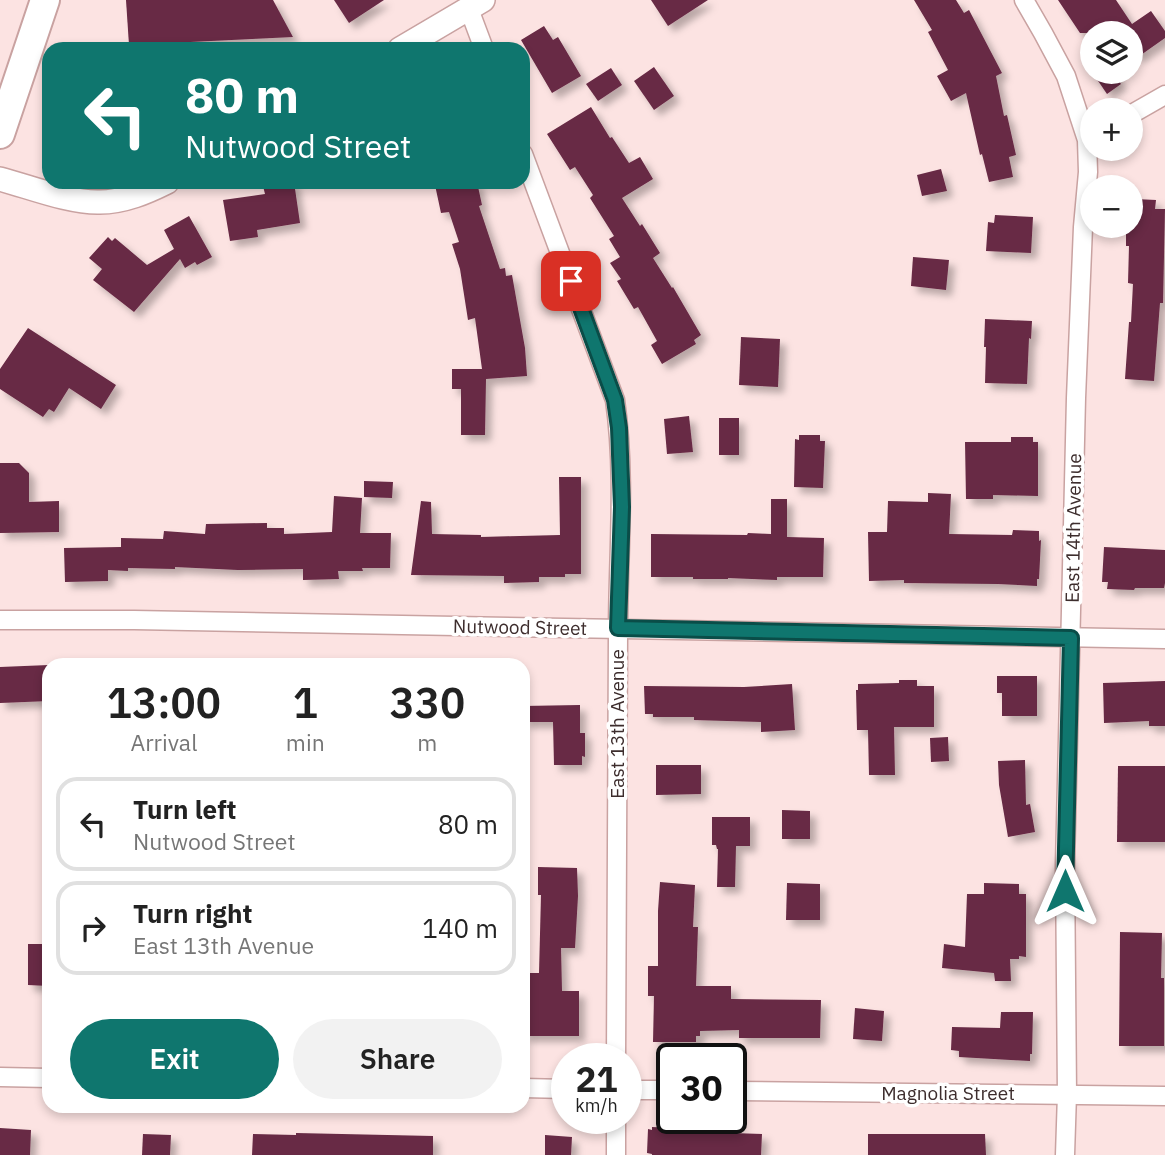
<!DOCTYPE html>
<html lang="en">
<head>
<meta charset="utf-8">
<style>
  body { margin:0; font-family:"IBM Plex Sans",sans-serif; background:#f2f2f2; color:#222; height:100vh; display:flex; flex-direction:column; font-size:26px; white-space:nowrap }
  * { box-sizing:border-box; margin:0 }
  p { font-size:23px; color:#767676 }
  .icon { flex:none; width:38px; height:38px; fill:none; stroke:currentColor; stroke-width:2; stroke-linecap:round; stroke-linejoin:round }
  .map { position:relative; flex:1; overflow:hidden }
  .panel { position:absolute; left:42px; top:658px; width:488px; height:455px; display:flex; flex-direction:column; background:#fff; border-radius:21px; box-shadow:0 4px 10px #0003 }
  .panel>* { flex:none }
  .guide { position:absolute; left:42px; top:42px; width:488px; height:147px; border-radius:21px; box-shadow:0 4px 10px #0003; background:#0f766e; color:#fff; overflow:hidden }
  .fabs { position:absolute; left:1080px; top:21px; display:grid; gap:14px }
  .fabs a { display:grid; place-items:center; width:63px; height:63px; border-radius:50%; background:#fff; box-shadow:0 4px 10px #0003; font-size:35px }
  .speed { position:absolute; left:551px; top:1043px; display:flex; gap:14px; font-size:35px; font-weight:700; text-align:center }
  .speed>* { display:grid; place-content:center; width:91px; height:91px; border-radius:50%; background:#fff; box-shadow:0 4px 10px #0003; line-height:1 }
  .speed small { font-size:18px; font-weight:400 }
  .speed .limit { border:4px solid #111; border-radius:10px; background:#fff; color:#111 }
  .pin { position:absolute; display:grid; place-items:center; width:60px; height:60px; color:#fff; margin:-30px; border-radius:14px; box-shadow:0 4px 10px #0006 }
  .me { position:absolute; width:77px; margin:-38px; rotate:0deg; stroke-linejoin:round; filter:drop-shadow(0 0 5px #0008) }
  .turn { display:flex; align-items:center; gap:24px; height:147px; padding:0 28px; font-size:32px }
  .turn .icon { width:91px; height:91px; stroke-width:2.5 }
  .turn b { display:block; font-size:49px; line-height:60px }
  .eta { display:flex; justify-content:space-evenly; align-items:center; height:119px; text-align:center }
  .eta b { font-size:42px; font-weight:600; line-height:49px }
  .primary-button { display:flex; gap:14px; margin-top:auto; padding:14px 28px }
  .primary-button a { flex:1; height:80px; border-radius:42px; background:#0f766e; color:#fff; font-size:28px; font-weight:600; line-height:80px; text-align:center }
  .primary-button a+a { background:#f2f2f2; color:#222 }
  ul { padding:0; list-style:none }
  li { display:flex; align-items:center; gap:21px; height:94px; margin:0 14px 10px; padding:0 14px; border:4px solid #e0e0e0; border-radius:21px }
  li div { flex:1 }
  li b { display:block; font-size:26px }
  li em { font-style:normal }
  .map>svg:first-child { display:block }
  .building { fill:#672944; filter:url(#shadow) }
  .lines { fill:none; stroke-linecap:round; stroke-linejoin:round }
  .minor-casing { stroke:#c9a2a1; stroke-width:21 }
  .tertiary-casing { stroke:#c9a2a1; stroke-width:26 }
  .primary-casing { stroke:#c9a2a1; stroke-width:32 }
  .minor { stroke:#fff; stroke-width:18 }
  .tertiary { stroke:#fff; stroke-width:23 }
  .primary { stroke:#fff; stroke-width:28 }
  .route-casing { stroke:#0a4d48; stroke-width:18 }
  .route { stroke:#0f766e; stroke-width:12 }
  .labels { text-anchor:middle; stroke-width:7; stroke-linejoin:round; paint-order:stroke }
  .street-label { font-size:19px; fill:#3d2d2d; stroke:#fff }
</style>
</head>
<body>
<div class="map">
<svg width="1165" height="1155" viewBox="0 0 1165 1155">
  <defs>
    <filter id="shadow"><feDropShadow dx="6" dy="6" stdDeviation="3.5" flood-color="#0004"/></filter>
  </defs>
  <rect width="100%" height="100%" fill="#fce3e2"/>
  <g class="building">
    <path d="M126,0H273L293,37L129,45Z"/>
    <path d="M334,0H384L349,23Z"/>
    <path d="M651,0H708L668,26Z"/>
    <path d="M914,0H956L964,13L969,10L1002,73L996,76L1004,116L1007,115L1016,155L1009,157L1013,177L989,182L982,154L980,155L966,93L951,101L937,76L948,70L928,32L932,30Z"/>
    <path d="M1058,0H1116L1132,24L1151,11L1165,31V38L1138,57L1130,46V33H1080Z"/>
    <path d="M544,26L553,40L558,37L581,76L552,93L521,40Z"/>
    <path d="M654,67L674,96L654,110L634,81Z"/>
    <path d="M611,68L622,85L598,101L586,84Z"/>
    <path d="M1092,72H1113L1121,84L1107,94Z"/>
    <path d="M591,107L610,138L612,137L629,163L640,157L653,179L622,198L640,226L642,224L660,253L653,258L672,288L673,287L701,335L694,340L696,344L662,364L651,345L657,341L638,307L634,309L617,281L621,279L610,263L620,257L609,239L614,236L590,198L593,195L575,167L570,170L547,134Z"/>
    <path d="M941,169L947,191L922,196L917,175Z"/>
    <path d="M265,182H294L300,223L257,230L258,237L230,241L223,200L265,194L263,186L265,185Z"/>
    <path d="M451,182H477L482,205L479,206L500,269L505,268L506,276L512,275L525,348L527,376L486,379L485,435H461V389H452V369H482L475,318L468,320L460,269L452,244L459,242L449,212L441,213L435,185Z"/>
    <path d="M1135,199L1156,200L1155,209H1165L1163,303H1160L1154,381L1125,379L1129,322H1131L1133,284L1128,283L1129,246H1126V226H1130V220H1134Z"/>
    <path d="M995,215L1033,217L1031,253L986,251L988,222L994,223Z"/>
    <path d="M189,216L212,257L197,265L195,262L185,268L180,259L134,312L93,280L102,269L89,258L108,237L112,241L115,238L147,265L174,249L164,230Z"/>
    <path d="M913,257L949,260L946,290L911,286Z"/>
    <path d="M985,319L1032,321L1031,339L1029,338L1027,384L985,383L986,347H984Z"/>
    <path d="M28,328L116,385L101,409L69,388L54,412L49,409L43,417L0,389V369Z"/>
    <path d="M741,337L780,339L778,387L739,385Z"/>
    <path d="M689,416L693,452L667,454L664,419Z"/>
    <rect x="719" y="418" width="20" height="37"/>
    <path d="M799,435H820V441H825L823,488L794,487L795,439L799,440Z"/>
    <path d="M1011,437H1033V442H1038V496L993,495V499H966L965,442H1011Z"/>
    <path d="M0,463H19L29,473V502L59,501V532L0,533Z"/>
    <path d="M559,477H581V574H565V577H539V582L504,583V576L411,575L421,501L431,502L432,534L481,535V537L560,535Z"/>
    <path d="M364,481L393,482L392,498L364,497Z"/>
    <path d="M928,493L951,494L949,534L1012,535L1013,530L1039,531V541L1041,540L1039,579H1037V586L998,584L904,583V580L869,581L868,532H887L888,501L928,502Z"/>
    <path d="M334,496L362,498L360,533H391L390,568H362L363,571H338L339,579L303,580V569L238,570L175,567V569L128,568V571L108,570V581L65,582L64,548L121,547V538L163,539L164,531L205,534L206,524L267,523V528H284V534L332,532Z"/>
    <path d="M771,499H787V537L824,538L823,577H777V580L728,578V579H693V577H651V534L747,535L748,533L771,534Z"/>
    <path d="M1104,547L1165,550V583L1164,588H1135L1134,590L1107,589L1108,582H1102Z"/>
    <path d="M49,665V701L0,703V667Z"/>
    <path d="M997,676H1037V716H1002V693H997Z"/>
    <path d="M899,680H917V686H934V727H894L895,775H869L868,730H857L856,690H858V684L899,683Z"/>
    <path d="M1165,681V726H1149V721L1104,723L1103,683Z"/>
    <path d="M792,684L795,730L761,732V722L694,720V717H653V714H645L644,686L744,687Z"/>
    <path d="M580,705V733H585V757L582,756V765H554L553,722H523V706Z"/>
    <path d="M948,737L949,761L931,762L930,738Z"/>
    <path d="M1025,760L1026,805L1030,804L1035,832L1008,837L999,785L998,761Z"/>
    <path d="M656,765H701V794L656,795Z"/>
    <path d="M1118,766H1165V842H1117Z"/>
    <path d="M782,810L810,811V839H782Z"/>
    <path d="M712,817H750V846H736L735,887H717L718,849H717L716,845H712Z"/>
    <path d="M538,867L577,868L578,896L575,948H561L562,991H579V1036H523V973H539L541,895H538Z"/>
    <path d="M660,882L695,885L693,927H698L696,986H731V999L821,1000L820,1038H739V1030L700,1031V1036H696V1042H653L654,996H648V966H658V911Z"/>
    <path d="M787,883L820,884V920H786Z"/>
    <path d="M984,883L1019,884V894H1026V957L1019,956V959H1010L1011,981H995L994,973L942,968L944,944L965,947L967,894H984Z"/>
    <path d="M1120,932L1162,933L1161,978H1164V1046H1119Z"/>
    <path d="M28,944H49V986L28,985Z"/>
    <path d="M855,1008L884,1011L882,1041L853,1039Z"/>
    <path d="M1001,1012H1033L1032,1054H1030V1061L959,1057V1051L951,1050L952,1027L1000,1028Z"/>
    <path d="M652,1127L732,1131V1133L762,1134L761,1155H652V1154L647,1153L648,1129L652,1130Z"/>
    <path d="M0,1128L31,1130L30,1155H0Z"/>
    <path d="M296,1133L433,1136V1155H252L253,1134L296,1135Z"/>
    <path d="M143,1134L171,1135L170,1155H142Z"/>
    <path d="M868,1134H985L986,1155H868Z"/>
    <path d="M545,1135L572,1137L571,1155H545Z"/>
  </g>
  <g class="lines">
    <defs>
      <g id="minor">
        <path d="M1024,0L1043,33L1066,76L1087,140L1088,172L1083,227L1076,398L1065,865L1067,1094L1065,1155"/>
        <path d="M469,9L484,49"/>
        <path d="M1130,115L1165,95"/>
        <path d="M523,154L615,400C626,477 618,555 618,633C617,775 616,917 616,1059"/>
        <path d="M0,620H134L1165,639"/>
        <path d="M0,1077L49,1078"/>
        <path d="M523,1088L567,1089"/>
        <path d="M626,1090H672"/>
        <path d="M732,1091L1165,1096"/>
        <path d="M616,1118V1155"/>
      </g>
      <g id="tertiary">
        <path d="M400,49L483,0"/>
        <path d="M0,179C30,187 70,203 100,202C124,202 147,192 167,182"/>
      </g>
      <path id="primary" d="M0,134L45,0"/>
    </defs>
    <use href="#minor" class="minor-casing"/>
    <use href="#tertiary" class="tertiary-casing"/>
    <use href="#primary" class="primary-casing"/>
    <use href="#minor" class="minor"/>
    <use href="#tertiary" class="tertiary"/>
    <use href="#primary" class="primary"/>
  </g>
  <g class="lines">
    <defs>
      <path id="route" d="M571,281L615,400L619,428L622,507L618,628L1071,638L1065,891"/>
    </defs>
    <use href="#route" class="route-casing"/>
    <use href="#route" class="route"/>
  </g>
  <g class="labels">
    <g class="street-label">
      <text transform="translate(1073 528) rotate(-89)" y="7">East 14th Avenue</text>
      <text transform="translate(520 627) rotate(1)" y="7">Nutwood Street</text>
      <text transform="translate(617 724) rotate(-90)" y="7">East 13th Avenue</text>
      <text x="948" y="1100">Magnolia Street</text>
    </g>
  </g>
</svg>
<div class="fabs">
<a><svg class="icon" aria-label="layers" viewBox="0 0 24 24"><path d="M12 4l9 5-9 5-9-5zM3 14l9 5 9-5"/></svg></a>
<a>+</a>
<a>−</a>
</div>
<div class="speed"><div>21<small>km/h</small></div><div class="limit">30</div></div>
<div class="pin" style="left:571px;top:281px;background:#d93025"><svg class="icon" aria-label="arrive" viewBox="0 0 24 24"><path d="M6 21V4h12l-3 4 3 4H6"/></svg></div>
<svg class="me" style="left:1065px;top:891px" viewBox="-20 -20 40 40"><path d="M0-17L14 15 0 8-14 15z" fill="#0f766e" stroke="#fff" stroke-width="4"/></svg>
<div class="guide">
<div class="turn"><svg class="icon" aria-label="left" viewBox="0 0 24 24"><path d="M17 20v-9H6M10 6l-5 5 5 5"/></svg><div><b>80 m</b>Nutwood Street</div></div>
</div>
<section class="panel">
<div class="eta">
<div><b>13:00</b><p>Arrival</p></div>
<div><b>1</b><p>min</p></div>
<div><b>330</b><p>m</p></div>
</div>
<ul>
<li><svg class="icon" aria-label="left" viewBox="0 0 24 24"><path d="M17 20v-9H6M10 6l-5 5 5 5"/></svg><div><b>Turn left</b><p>Nutwood Street</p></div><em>80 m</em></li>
<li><svg class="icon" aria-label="right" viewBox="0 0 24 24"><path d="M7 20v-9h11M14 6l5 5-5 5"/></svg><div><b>Turn right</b><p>East 13th Avenue</p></div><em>140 m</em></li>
</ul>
<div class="primary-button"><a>Exit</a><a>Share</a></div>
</section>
</div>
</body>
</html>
